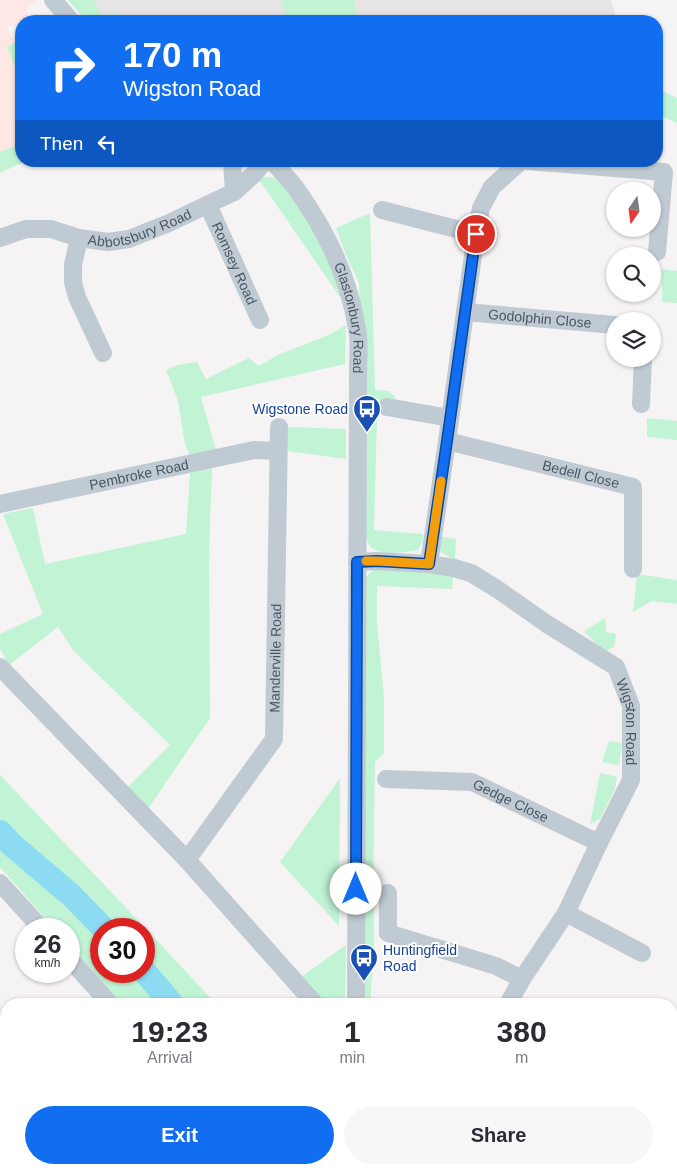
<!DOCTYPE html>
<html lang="en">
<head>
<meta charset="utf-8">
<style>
  body { margin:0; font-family:Helvetica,sans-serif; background:#f7f7f7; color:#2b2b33; height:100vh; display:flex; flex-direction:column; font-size:19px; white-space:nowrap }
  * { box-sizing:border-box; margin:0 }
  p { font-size:16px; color:#7c7c81 }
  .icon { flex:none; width:28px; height:28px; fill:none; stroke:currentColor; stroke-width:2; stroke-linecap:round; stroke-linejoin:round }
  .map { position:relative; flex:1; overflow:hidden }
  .drawer { position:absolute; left:0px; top:998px; width:678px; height:176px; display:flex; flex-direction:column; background:#fff; border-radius:20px 20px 0 0; box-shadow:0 1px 4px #0004 }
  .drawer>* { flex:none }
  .top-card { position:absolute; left:15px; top:15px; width:648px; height:152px; border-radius:20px; box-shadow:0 1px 4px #0004; background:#116ef1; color:#fff; overflow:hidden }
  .needle { width:32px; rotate:193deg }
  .fabs { position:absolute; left:606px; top:182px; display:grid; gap:10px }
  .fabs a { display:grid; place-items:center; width:55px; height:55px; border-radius:50%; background:#fff; box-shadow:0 1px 4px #0004; font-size:25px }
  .speed { position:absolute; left:15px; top:918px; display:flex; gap:10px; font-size:25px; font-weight:700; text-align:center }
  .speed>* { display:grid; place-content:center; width:65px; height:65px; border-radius:50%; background:#fff; box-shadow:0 1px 4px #0004; line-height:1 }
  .speed small { font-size:12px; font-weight:400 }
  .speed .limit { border:8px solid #d22; background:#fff; color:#111 }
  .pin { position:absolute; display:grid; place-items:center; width:42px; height:42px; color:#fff; margin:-21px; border:2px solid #fff; border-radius:50%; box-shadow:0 1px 5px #0007 }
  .me { position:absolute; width:55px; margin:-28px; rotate:0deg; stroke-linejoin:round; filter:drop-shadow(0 0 4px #0008) }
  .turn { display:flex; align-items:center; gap:18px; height:105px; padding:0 25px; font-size:22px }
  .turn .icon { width:65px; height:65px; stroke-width:2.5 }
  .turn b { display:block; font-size:35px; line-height:42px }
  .then { display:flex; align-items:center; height:48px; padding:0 25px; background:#0003; gap:10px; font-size:19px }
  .eta { display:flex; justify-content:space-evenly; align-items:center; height:85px; text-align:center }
  .eta b { font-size:30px; font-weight:700; line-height:35px }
  .primary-button { display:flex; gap:10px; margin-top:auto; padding:10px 25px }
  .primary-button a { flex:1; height:58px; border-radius:30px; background:#116ef1; color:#fff; font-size:20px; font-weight:700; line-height:58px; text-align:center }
  .primary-button a+a { background:#f7f7f7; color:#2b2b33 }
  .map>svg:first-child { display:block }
  .education { fill:#e6e4e5 }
  .medical { fill:#fde8e5 }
  .green { fill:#c1f3d5; fill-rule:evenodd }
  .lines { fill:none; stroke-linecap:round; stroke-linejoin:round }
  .river { stroke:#8cdbf2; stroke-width:24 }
  .minor { stroke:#c0cad3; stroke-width:18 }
  .route-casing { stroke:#0b489d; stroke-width:12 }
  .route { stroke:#116ef1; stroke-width:9 }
  .slow { stroke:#f59e0b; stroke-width:9 }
  .labels { text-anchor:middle; stroke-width:4; stroke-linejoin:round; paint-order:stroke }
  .street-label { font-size:14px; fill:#495662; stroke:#fff }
  .transit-label { font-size:14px; fill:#164399; stroke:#fff; text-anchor:end }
</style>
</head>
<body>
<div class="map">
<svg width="677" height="1173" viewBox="0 0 677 1173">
  <rect width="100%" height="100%" fill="#f5f3f3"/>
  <path class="education" d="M93,0H611L617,21H127L118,14L102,15Z"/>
  <path class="medical" d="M0,0H35L36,2L26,8L31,21H21V24L6,27L15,43L21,48V161L0,170Z"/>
  <g class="green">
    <path d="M68,0H93L102,15L118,14L127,21H87Z"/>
    <path d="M282,0H354L358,21H286Z"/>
    <path d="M15,43L21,48V82L7,46Z"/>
    <path d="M656,88L677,98V123L656,114Z"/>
    <path d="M21,144V161H25L0,173V152Z"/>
    <path d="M267,177L279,179L303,210L322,244L342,291V300L258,178Z"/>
    <path d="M370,213L375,390L389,391L395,397L394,409L387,407L377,417L374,530L423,534V541L418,550C405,552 375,558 368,543C365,538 366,528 366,522L359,283L346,255L336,228Z"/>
    <path d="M662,269L677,271V303L662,302Z"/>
    <path d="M346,325L345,364L201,397L216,450L190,455L185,444L178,401L166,370L178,365L197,362L206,379L249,358L259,366L280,354L331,334Z"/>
    <path d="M647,418L677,421V440L647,437Z"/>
    <path d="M288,427L346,429V459L287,451Z"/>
    <path d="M212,468L209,553L210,718L147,810L126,789L170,745L73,650L58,627L9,665L0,649V634L43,614L3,514L33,508L45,564L186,534L190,473Z"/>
    <path d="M437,536L456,539L455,560L440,552Z"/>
    <path d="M377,566L454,568L452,589L377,586V622L384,698V753L375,762L373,886L374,947L371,990V1004H356L366,577Z"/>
    <path d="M637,574L677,580V604L652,601L633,612Z"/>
    <path d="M605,618L606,632L616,634L614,647L604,652L584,631Z"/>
    <path d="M609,741L622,743L619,765L602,762Z"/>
    <path d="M600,773L617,777L615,789L600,819L590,824Z"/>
    <path d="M0,775L149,932L216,1004H157L151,997L156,1004H122L69,944V929H55L0,867ZM101,929H144V971H101Z"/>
    <path d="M340,778L339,926L280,862Z"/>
    <path d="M346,945L345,1004H325L301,977Z"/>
    <path d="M267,1168H340V1173H269Z"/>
    <path d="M361,1168H477L480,1173H360Z"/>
  </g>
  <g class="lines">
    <g class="river">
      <path d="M0,832L12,845L72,896L104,929"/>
      <path d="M144,971L172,1004"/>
      <path d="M313,1168L318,1173"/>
    </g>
    <g class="minor">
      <path d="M53,0L71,21"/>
      <path d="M232,161L234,192"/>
      <path id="s1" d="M272,161C280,170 288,178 295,187C326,230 349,276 357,329C360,342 358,357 358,371L356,1004"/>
      <path d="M528,161L664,172L657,252"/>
      <path id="s2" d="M208,205L260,320"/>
      <path d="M382,210L476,234"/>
      <path id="s3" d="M0,238L26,229H51L79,238L108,242L129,239L169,223L234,192L254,174L265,161"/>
      <path d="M79,238L73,265V282L77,297L103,353"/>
      <path id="s4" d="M465,312L615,325"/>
      <path d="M641,404L643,359"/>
      <path d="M387,407L450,418"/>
      <path id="s5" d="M447,441L633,487V569"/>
      <path id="s6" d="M0,504L254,450L278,451"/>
      <path id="s7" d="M357,562L377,561L429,564L454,568L471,573L497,589L547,624L616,667L631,706V780L599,843L566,913L522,979L508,1004"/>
      <path d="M429,564L447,441L476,234L481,208L492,187L521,161"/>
      <path d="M0,667L187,860L315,1004"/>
      <path id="s8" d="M386,779L472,782L599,843"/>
      <path id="s9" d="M187,860L274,739L279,427"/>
      <path d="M0,883L42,929"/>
      <path d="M388,893V933L496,966L522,979"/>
      <path d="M566,913L642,953"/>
      <path d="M69,958L110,1004"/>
      <path d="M0,1074L6,1083"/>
      <path d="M67,1168L71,1173"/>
      <path d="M259,1168L263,1173"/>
      <path d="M484,1168L487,1173"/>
      <path d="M651,1168L652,1173"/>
      <path d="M349,1173L350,1168"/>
    </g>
  </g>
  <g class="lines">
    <defs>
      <path id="route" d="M356,889L357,562L377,561L429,564L447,441L476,234"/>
    </defs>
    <use href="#route" class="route-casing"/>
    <use href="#route" class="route"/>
    <path class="slow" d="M366,561H377L429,564L441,481"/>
  </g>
  <defs>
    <symbol id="bus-pin" viewBox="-11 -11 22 30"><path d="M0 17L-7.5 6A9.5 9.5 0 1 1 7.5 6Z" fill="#1a4fb4" stroke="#fff"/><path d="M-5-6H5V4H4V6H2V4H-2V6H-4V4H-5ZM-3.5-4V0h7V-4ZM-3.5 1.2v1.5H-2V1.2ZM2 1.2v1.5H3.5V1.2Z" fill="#fff"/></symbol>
  </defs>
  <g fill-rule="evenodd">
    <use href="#bus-pin" x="351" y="393" width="32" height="43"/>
    <use href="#bus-pin" x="348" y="942" width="32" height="43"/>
  </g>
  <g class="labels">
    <g class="street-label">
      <text dy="5" stroke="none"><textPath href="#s3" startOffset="145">Abbotsbury Road</textPath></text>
      <text dy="5" stroke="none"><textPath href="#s2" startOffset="64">Romsey Road</textPath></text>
      <text dy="5" stroke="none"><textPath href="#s1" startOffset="179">Glastonbury Road</textPath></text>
      <text dy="5" stroke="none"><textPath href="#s4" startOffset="75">Godolphin Close</textPath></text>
      <text dy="5" stroke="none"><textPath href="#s5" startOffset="138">Bedell Close</textPath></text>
      <text dy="5" stroke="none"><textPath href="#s6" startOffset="142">Pembroke Road</textPath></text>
      <text dy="5" stroke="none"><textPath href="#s9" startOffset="230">Manderville Road</textPath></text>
      <text dy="5" stroke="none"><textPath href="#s7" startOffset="345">Wigston Road</textPath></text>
      <text dy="5" stroke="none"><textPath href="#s8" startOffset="129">Gedge Close</textPath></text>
    </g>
    <g class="transit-label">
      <text x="348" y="414">Wigstone Road</text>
      <text x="383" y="955" text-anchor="start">Huntingfield<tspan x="383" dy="16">Road</tspan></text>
    </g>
  </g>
</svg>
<div class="fabs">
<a><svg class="needle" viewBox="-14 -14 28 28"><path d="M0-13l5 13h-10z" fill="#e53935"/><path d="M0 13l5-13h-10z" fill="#7c7c81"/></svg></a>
<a><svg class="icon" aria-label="search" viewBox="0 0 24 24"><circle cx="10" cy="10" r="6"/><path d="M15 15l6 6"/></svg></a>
<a><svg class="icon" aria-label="layers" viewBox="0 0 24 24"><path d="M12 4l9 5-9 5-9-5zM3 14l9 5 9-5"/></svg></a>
</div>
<div class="speed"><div>26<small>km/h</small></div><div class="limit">30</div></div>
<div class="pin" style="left:476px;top:234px;background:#d93025"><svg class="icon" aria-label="arrive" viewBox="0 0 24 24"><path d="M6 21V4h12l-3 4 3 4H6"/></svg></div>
<svg class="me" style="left:356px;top:889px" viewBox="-20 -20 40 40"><circle r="19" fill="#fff"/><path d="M0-13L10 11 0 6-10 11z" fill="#116ef1"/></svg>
<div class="top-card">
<div class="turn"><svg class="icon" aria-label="right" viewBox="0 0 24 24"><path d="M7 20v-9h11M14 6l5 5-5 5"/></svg><div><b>170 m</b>Wigston Road</div></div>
<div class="then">Then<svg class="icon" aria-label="left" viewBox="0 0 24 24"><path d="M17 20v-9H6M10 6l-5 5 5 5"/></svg></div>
</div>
<section class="drawer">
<div class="eta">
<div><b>19:23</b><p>Arrival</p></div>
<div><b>1</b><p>min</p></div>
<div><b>380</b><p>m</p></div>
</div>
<div class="primary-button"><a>Exit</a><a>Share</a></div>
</section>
</div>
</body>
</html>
